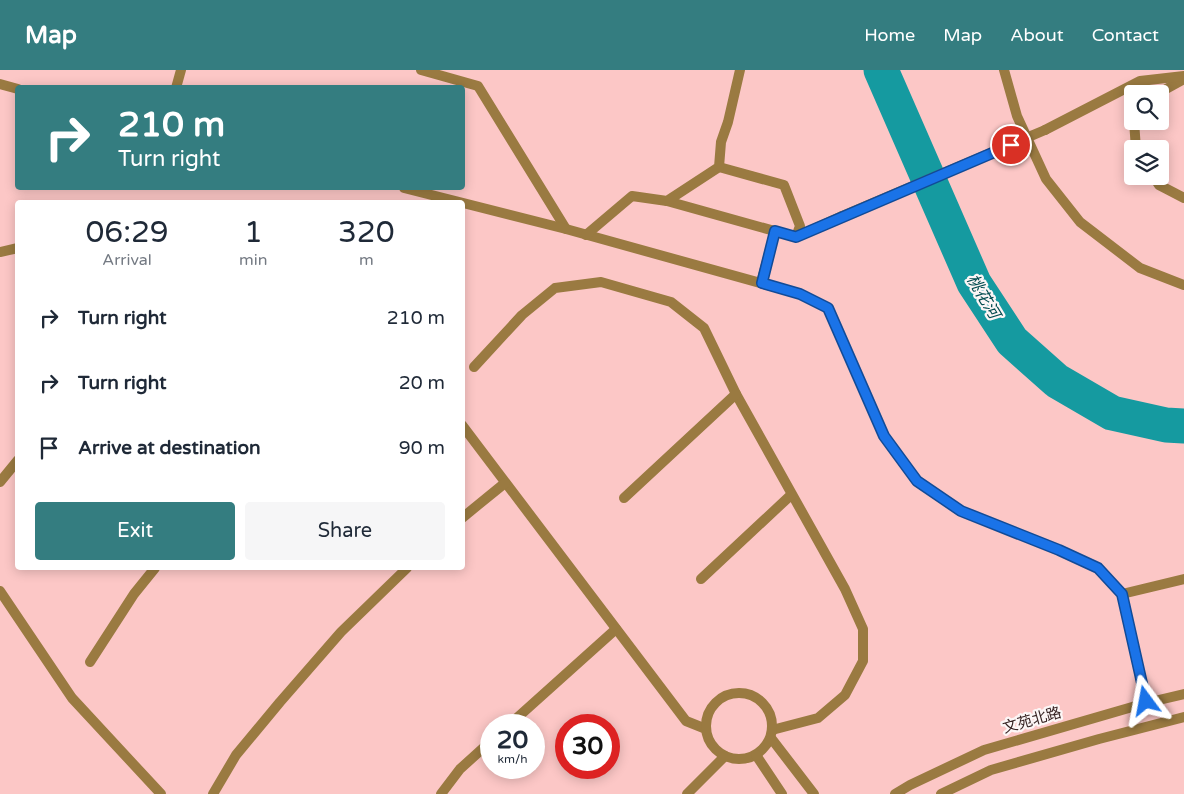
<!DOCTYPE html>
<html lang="en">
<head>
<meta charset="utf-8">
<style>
  body { margin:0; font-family:"Varela Round","Noto Sans SC",sans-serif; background:#f6f6f7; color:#1f2937; height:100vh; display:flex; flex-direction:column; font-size:19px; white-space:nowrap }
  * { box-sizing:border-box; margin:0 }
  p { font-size:16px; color:#747a83 }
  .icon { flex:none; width:28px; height:28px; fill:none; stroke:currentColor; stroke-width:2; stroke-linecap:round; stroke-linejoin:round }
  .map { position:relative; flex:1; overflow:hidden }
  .side { position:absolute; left:15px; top:130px; width:450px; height:370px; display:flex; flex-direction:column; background:#fff; border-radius:5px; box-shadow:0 2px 12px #0003 }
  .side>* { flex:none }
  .banner { position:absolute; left:15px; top:15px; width:450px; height:105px; border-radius:5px; box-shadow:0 2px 12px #0003; background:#347d80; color:#fff; overflow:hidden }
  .tools { position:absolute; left:1124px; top:15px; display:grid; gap:10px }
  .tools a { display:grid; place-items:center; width:45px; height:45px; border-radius:5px; background:#fff; box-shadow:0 2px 12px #0003; font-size:25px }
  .speed { position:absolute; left:480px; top:644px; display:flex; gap:10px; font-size:25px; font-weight:700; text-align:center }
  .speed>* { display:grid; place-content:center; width:65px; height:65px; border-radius:50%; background:#fff; box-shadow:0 2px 12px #0003; line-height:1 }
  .speed small { font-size:12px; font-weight:400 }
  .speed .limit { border:8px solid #d22; background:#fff; color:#111 }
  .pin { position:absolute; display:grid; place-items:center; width:42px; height:42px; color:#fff; margin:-21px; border:2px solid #fff; border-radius:50%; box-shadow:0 1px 5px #0007 }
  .me { position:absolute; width:55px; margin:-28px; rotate:347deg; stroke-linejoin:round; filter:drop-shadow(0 0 4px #0008) }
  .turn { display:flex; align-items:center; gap:18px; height:105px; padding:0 20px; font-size:22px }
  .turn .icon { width:65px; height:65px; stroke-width:2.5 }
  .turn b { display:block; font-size:35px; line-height:42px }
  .eta { display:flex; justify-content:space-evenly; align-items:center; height:85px; text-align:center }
  .eta b { font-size:30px; font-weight:600; line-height:35px }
  .primary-button { display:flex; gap:10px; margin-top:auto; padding:10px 20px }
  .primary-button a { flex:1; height:58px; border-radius:5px; background:#347d80; color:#fff; font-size:20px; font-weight:600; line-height:58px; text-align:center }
  .primary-button a+a { background:#f6f6f7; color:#1f2937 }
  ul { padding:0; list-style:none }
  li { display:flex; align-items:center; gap:15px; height:65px; padding:0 20px }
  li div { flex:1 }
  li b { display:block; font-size:19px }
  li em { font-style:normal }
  header { display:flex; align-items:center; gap:30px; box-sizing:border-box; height:70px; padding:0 25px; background:#347d80; color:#fff }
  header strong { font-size:24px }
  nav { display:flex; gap:28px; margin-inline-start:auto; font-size:18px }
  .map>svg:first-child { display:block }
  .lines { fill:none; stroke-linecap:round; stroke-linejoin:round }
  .river { stroke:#159aa0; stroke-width:35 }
  .minor { stroke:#9a7a41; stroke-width:10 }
  .tertiary { stroke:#9a7a41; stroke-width:10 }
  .minor-bridge { stroke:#9a7a41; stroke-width:10 }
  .route-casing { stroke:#114b97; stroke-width:12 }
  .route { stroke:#1a73e8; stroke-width:9 }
  .labels { text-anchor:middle; stroke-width:4.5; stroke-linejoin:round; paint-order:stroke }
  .street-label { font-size:15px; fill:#372323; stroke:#fcf6f6 }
  .water-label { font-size:16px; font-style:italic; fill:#024b4f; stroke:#fcf6f6 }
</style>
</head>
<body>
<header>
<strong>Map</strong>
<nav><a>Home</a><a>Map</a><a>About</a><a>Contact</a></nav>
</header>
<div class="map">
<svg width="1184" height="724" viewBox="0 0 1184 724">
  <rect width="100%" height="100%" fill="#fcc7c6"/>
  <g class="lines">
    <path class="river" d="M881,0L974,213L1012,271L1057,311L1112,343L1166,355L1184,356"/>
    <g class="minor">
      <path d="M421,0L478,16L566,159"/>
      <path d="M1004,0L1017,46L1046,109L1080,152L1140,198L1184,215"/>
      <path d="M0,14L18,19"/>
      <path d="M176,18L181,0"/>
      <path d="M1157,24L1184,9"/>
      <path d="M1134,51L1136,79"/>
      <path d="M1045,60L1140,11L1184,6"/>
      <path d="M719,97L784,115L800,156L796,167"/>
      <path d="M1153,106L1159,115L1184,128"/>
      <path d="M404,118L566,159L800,224L828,238L884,366L917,411L961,441L1059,480L1098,498L1122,524L1146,633"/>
      <path d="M667,131L796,167L842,146"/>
      <path d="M586,165L632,126L667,131L719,97L721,72L728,52L740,0"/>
      <path d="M0,182L18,178"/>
      <path d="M761,213L775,161"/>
      <path d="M474,297L522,245L555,218L601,212L671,232L704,258L736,324L845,519L863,559V591L845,625L818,648L772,660"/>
      <path d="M462,355L686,651L706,659"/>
      <path d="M0,412L18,390"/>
      <path d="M624,428L736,324"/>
      <path d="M462,448L505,413"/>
      <path d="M701,509L791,425"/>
      <path d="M0,521L72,628L161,724"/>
      <path d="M1122,524L1184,509"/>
      <path d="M90,592L134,524L155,498"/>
      <circle cx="739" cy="656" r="33"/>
      <path d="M509,655L616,559"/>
      <path d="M771,668L814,724"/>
      <path d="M756,685L782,724"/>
      <path d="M213,724L236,685L280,632L341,562L407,498"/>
      <path d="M441,724L460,699L491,671"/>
      <path d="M687,724L725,686"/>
    </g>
    <g class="tertiary">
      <path d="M895,724L910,715L984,680L1146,633L1184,624"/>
      <path d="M941,724L991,700L1099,669L1184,647"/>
    </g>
    <path class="minor-bridge" d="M842,146L1045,60"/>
  </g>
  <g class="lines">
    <defs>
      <path id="route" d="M1011,75L796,167L775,161L762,213L800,224L828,238L884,366L917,411L961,441L1059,480L1098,498L1122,524L1146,631"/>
    </defs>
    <use href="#route" class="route-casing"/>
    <use href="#route" class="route"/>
  </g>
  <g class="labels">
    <g class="street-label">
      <text transform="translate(1032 650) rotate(-16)" y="5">文苑北路</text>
    </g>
    <g class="water-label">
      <text transform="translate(984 226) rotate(59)" y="6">桃花河</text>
    </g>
  </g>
</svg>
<div class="tools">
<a><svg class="icon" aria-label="search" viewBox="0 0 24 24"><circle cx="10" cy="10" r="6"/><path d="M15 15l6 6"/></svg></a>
<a><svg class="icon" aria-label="layers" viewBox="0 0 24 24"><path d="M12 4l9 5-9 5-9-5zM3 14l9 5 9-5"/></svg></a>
</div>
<div class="speed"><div>20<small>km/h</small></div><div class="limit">30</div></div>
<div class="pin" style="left:1011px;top:75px;background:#d93025"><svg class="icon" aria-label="arrive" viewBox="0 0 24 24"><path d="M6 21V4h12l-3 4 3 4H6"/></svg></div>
<svg class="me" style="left:1146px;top:631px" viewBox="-20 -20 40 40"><path d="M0-17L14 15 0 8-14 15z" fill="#1a73e8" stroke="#fff" stroke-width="4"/></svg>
<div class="banner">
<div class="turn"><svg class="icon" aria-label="right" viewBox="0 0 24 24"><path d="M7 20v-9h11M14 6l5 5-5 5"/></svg><div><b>210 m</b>Turn right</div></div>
</div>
<section class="side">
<div class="eta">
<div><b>06:29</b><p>Arrival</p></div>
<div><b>1</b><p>min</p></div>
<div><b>320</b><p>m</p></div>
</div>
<ul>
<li><svg class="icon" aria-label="right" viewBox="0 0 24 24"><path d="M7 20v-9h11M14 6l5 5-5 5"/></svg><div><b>Turn right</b></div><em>210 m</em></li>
<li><svg class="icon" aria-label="right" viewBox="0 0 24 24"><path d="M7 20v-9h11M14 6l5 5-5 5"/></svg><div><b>Turn right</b></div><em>20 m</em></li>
<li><svg class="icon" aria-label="arrive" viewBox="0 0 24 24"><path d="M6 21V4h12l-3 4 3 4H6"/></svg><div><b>Arrive at destination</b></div><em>90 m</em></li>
</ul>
<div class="primary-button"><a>Exit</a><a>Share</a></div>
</section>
</div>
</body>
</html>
